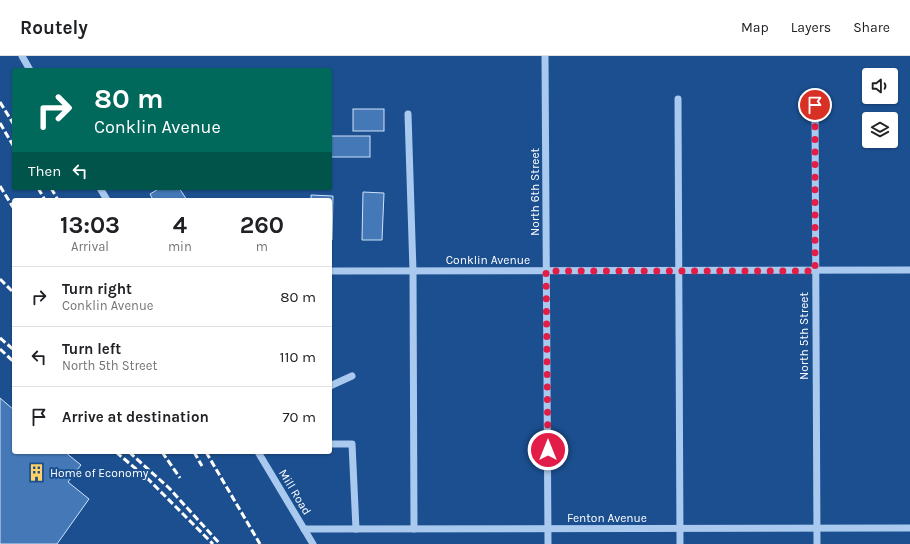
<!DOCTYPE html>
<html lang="en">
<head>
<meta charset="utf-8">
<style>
  body { margin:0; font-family:Karla,sans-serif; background:#f2f2f2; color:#202124; height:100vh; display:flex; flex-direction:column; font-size:15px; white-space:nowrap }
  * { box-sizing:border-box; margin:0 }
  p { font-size:13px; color:#757577 }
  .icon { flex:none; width:22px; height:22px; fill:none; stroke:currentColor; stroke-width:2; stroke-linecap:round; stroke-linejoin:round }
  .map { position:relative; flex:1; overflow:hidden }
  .details { position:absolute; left:12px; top:142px; width:320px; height:256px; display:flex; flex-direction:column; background:#fff; border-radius:4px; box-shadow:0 1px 3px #0004 }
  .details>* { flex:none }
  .banner { position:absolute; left:12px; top:12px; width:320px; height:122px; border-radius:4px; box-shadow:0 1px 3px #0004; background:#00695c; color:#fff; overflow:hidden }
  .fabs { position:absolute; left:862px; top:12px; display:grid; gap:8px }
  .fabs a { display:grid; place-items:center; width:36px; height:36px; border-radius:4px; background:#fff; box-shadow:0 1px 3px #0004; font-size:20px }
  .pin { position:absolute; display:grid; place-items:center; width:34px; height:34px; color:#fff; margin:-17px; border:2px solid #fff; border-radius:50%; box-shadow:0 1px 4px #0007 }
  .me { position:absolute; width:44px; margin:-22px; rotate:0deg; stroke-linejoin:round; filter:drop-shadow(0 0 3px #0008) }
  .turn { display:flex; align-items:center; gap:14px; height:84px; padding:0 16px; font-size:18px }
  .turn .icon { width:52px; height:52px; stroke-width:2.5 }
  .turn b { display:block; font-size:28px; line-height:34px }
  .then { display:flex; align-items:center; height:38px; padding:0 16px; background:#0003; gap:8px; font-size:15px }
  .eta { display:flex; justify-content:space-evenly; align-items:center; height:68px; text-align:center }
  .eta b { font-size:24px; font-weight:700; line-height:28px }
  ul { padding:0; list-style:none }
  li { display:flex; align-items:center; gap:12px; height:60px; padding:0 16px; border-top:1px solid #e0e0e0 }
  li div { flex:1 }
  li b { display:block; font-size:15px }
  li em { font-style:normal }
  header { display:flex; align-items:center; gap:24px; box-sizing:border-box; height:56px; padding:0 20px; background:#fff; border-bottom:1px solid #e0e0e0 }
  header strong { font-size:19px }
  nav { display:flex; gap:22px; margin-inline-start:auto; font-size:14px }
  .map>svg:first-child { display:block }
  .building { fill:#4478b7; stroke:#cfe3fa }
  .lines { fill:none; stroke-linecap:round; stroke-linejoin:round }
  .minor { stroke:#a9c9ee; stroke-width:7 }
  .rail { stroke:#fff; stroke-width:3; stroke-dasharray:7 3; stroke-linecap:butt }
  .route { stroke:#e11d48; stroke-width:7; stroke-dasharray:0 12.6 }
  .labels { text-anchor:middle; stroke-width:4; stroke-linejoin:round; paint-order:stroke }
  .street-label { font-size:12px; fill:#fff; stroke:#1b4f8f }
  .poi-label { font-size:12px; fill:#fff; stroke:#1b4f8f; text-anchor:start }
</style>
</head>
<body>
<header>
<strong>Routely</strong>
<nav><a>Map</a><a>Layers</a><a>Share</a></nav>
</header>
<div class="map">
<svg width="910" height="488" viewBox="0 0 910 488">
  <rect width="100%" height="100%" fill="#1b4f8f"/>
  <g class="building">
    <rect x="353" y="53" width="31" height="22"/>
    <rect x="330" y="80" width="40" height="21"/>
    <path d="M160,132H179L187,144H153L150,138Z"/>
    <path d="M363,136L384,137L382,184H362Z"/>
    <path d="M311,139L333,140L332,184H330V144H311Z"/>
    <path d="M0,342L14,354V396H65L81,409L68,426L89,443L57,488H0Z"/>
  </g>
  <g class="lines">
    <g class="minor">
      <path d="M22,0L30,14"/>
      <path d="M545,0L548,488"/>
      <path d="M678,43L680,488"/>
      <path d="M815,49L817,488"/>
      <path d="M408,58L413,215L414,473"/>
      <path d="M100,132L107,144"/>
      <path d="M330,215L910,214"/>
      <path d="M330,330L352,320"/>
      <path d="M330,388H352L356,473"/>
      <path d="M258,396L313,488"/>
      <path d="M304,473L910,472"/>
    </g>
    <g class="rail">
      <path d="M0,46L14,69"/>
      <path d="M0,67L14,91"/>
      <path d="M0,130L14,153"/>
      <path d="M38,132L45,144"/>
      <path d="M51,132L58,144"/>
      <path d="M0,223L14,237"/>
      <path d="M0,282L14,294"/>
      <path d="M0,293L14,306"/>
      <path d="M116,396L149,424L213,488"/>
      <path d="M129,396L169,432L220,488"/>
      <path d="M162,396L180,422"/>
      <path d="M194,396L202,410"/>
      <path d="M206,396L260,488"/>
    </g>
  </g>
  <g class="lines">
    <path class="route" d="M548,394L546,215H815V49"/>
  </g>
  <defs>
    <symbol id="building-bare" viewBox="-9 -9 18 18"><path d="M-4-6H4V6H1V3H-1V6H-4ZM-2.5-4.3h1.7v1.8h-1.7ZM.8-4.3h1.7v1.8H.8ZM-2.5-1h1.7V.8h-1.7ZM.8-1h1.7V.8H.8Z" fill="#ffd166" stroke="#1b4f8f" stroke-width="2.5" paint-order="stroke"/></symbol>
  </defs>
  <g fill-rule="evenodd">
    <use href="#building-bare" x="24" y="404" width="25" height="25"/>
  </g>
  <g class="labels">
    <g class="street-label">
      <text transform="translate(535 136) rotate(-90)" y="4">North 6th Street</text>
      <text x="488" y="208">Conklin Avenue</text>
      <text transform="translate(804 280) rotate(-90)" y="4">North 5th Street</text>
      <text transform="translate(295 436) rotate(59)" y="4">Mill Road</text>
      <text x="607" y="466">Fenton Avenue</text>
    </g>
    <g class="poi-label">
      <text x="50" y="421">Home of Economy</text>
    </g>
  </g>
</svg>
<div class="fabs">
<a><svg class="icon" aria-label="sound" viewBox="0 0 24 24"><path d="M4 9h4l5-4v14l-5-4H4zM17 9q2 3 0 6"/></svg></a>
<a><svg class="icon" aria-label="layers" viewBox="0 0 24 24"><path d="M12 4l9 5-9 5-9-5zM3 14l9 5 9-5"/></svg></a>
</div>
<div class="pin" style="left:815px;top:49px;background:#d93025"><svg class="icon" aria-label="arrive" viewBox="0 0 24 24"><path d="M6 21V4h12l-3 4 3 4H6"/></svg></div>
<svg class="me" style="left:548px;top:394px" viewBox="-20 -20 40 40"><circle r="17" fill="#e11d48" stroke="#fff" stroke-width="3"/><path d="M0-11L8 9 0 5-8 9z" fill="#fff"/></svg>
<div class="banner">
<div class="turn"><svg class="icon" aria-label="right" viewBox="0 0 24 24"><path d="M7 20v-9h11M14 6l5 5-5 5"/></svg><div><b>80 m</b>Conklin Avenue</div></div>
<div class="then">Then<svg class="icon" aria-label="left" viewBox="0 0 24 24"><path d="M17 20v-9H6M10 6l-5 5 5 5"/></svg></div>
</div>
<section class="details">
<div class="eta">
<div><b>13:03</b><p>Arrival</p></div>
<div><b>4</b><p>min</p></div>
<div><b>260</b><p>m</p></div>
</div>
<ul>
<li><svg class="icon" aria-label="right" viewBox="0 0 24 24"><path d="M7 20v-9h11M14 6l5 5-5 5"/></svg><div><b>Turn right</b><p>Conklin Avenue</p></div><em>80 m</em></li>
<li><svg class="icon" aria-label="left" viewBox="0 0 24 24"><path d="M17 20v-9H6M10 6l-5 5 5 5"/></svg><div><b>Turn left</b><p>North 5th Street</p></div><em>110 m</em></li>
<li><svg class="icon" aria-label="arrive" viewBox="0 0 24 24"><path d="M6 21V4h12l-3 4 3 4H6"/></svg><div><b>Arrive at destination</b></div><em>70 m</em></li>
</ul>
</section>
</div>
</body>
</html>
